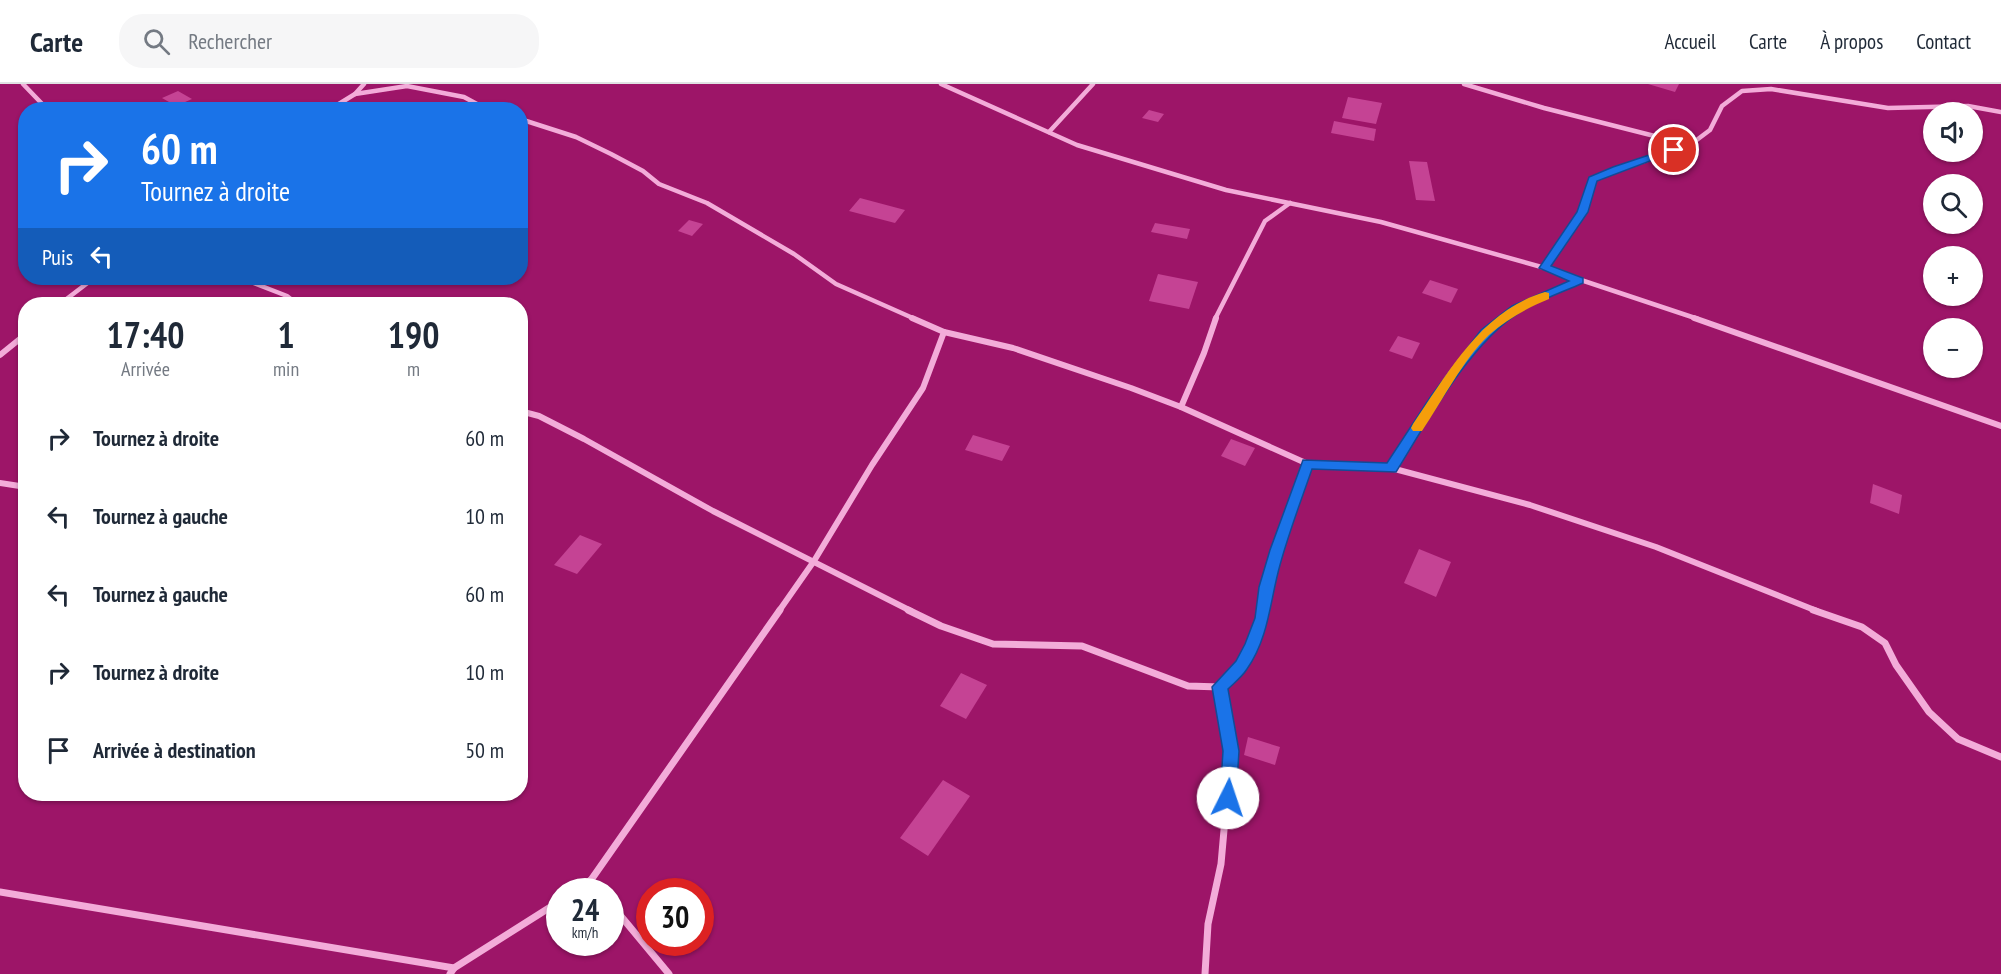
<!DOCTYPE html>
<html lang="fr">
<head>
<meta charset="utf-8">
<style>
  body { margin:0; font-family:"PT Sans Narrow",sans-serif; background:#f6f6f7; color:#1f2937; height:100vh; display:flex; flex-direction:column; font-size:22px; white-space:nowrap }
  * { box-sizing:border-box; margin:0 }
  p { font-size:20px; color:#747a83 }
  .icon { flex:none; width:33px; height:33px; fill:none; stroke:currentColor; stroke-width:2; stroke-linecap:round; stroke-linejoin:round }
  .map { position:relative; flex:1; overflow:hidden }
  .details { position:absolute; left:18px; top:213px; width:510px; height:504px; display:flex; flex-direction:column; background:#fff; border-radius:24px; box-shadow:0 2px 4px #0004 }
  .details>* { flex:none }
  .top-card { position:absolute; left:18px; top:18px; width:510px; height:183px; border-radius:24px; box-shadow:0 2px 4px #0004; background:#1a73e8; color:#fff; overflow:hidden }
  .fabs { position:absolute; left:1923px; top:18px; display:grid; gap:12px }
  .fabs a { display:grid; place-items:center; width:60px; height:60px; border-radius:50%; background:#fff; box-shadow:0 2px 4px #0004; font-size:30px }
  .speed { position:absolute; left:546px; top:794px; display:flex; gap:12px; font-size:30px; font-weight:700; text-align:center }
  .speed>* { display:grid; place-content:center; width:78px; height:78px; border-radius:50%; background:#fff; box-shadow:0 2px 4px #0004; line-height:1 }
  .speed small { font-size:15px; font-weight:400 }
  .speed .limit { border:9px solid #d22; background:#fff; color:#111 }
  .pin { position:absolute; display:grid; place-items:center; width:51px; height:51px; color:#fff; margin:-26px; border:3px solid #fff; border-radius:50%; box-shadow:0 2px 6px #0007 }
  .me { position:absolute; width:66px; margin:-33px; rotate:4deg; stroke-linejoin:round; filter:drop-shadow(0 0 4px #0008) }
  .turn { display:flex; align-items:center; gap:21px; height:126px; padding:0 24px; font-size:27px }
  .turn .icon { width:78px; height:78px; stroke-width:2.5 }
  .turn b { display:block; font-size:42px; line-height:51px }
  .then { display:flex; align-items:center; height:57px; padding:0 24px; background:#0003; gap:12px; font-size:22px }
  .eta { display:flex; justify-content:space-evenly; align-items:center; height:102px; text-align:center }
  .eta b { font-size:36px; font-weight:600; line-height:42px }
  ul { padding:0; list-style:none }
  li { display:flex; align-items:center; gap:18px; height:78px; padding:0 24px }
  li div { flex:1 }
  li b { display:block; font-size:22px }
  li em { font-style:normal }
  header { display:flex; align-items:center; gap:36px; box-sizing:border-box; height:84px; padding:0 30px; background:#fff; border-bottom:2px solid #e0e1e3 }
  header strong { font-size:28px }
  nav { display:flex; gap:33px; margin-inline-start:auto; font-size:21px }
  .search { width:420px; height:54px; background:#f6f6f7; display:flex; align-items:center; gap:15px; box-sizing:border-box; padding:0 21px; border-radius:24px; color:#747a83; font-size:22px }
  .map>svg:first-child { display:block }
  .building { fill:#c54394 }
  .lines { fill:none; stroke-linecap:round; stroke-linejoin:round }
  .minor-far2 { stroke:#f3acd9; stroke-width:4.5 }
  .minor-far1 { stroke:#f3acd9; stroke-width:6 }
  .minor { stroke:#f3acd9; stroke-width:7 }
  .route { fill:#1a73e8; stroke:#114b97; stroke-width:1.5 }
  .slow { fill:#f59e0b }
</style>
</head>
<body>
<header>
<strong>Carte</strong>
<div class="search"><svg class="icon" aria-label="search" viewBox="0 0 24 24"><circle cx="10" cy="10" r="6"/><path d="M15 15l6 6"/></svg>Rechercher</div>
<nav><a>Accueil</a><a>Carte</a><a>À propos</a><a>Contact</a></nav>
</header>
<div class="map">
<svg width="2001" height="890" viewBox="0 0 2001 890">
  <rect width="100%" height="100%" fill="#9d1568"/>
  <g class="building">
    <path d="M1648,0H1679L1675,8Z"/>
    <path d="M178,7L192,15L176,22L162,14Z"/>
    <path d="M1348,13L1382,19L1376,40L1342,34Z"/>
    <path d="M1149,26L1164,30L1158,38L1142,34Z"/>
    <path d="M1334,37L1376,45L1374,57L1331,49Z"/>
    <path d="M1409,77L1427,78L1435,117L1416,116Z"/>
    <path d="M860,114L905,126L895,139L849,127Z"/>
    <path d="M689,136L703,140L692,152L678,147Z"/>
    <path d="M1155,139L1190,145L1187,155L1151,148Z"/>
    <path d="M1158,190L1198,198L1189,225L1149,217Z"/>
    <path d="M1430,196L1458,205L1451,219L1422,209Z"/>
    <path d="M1398,252L1420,259L1412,275L1389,267Z"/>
    <path d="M973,351L1010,362L1002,377L965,366Z"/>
    <path d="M1231,355L1255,364L1245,382L1221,372Z"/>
    <path d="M1873,400L1902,411L1899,430L1870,419Z"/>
    <path d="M580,451L602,460L577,490L554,481Z"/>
    <path d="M1419,465L1451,478L1436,513L1404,499Z"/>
    <path d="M961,589L987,601L966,635L940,622Z"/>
    <path d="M1248,653L1280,663L1275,681L1244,671Z"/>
    <path d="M943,696L970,712L928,772L900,754Z"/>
  </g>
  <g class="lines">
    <g class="minor-far2">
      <path d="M23,0L48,26"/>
      <path d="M941,0L1077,61L1226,106L1381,138L1545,184L1698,235"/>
      <path d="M1464,0L1544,24L1690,61"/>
      <path d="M355,10L407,2L464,13L488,26"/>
      <path d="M329,26L355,10L364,0"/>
      <path d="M520,35L576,53L611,70L643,87L659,100L707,119L794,170L836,200L915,235"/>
      <path d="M1049,48L1093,0"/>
      <path d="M1545,184L1582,128L1593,95L1690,61L1710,46L1722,22L1742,7L1771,5L1888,24L1968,22L2001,28"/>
      <path d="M241,194L287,212L297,220"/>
      <path d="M60,220L94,194"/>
      <path d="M1215,235L1265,137L1290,119"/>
      <path d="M1502,235L1531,217L1579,197"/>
    </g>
    <g class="minor-far1">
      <path d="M912,234L944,248L1013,264L1131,304L1181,323L1308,380L1391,384L1530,421L1656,463L1817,527"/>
      <path d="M1694,234L2001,342"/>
      <path d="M0,271L26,250"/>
      <path d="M1181,323L1204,269L1216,234"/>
      <path d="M520,327L539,332L584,355L713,427L911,527"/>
      <path d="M1391,384C1424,332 1454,271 1504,234"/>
      <path d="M0,399L26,403"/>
      <path d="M779,527L814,477L872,381L923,304L944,248"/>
      <path d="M1263,527L1274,475L1308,380"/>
    </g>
    <g class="minor">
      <path d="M908,526L941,542L993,560L1082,562L1188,602L1220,603C1243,580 1256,558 1263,526"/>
      <path d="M1813,526L1862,543L1885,559L1896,581L1929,628L1958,655L2001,673"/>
      <path d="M591,796L600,807"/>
      <path d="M575,807L591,796L780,526"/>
      <path d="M0,808L454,884"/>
      <path d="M610,819L669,890"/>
      <path d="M450,890L454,884L560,817"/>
      <path d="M1205,890L1208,840L1221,780L1231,667L1220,603"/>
    </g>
  </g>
  <path class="route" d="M1670,64L1679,66L1597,97L1588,128L1551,182L1583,194V199C1563,208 1539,216 1520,228C1470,259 1427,338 1396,388L1312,385C1301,417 1289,448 1280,481C1270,516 1269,554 1247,585C1242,593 1234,599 1228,605L1239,667L1236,714L1234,720L1228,722L1222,720L1220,714L1223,667L1212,603L1236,577L1245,560L1255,534L1259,503L1270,466L1303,376L1387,379L1431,312L1481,246L1512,222L1569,197L1539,184L1577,128L1589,93L1613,83Z"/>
  <path class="slow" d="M1545,208L1549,209V215C1527,224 1507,235 1489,251C1462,277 1443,316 1422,347H1413L1411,344L1413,340C1448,289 1481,227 1545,208Z"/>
</svg>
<div class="fabs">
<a><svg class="icon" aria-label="sound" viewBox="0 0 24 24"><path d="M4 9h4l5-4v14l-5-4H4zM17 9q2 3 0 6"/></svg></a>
<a><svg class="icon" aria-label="search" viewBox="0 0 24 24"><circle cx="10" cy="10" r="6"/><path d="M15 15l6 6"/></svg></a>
<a>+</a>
<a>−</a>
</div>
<div class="speed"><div>24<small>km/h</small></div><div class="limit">30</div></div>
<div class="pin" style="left:1674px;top:66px;background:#d93025"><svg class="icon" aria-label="arrive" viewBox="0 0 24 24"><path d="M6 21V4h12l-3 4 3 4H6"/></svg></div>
<svg class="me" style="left:1228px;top:714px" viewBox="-20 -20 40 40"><circle r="19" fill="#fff"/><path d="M0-13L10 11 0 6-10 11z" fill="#1a73e8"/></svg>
<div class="top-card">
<div class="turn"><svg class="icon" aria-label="right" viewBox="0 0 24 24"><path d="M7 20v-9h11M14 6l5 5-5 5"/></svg><div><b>60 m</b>Tournez à droite</div></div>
<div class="then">Puis<svg class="icon" aria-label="left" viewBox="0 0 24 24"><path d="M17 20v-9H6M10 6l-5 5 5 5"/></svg></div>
</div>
<section class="details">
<div class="eta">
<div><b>17:40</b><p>Arrivée</p></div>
<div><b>1</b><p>min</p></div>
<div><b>190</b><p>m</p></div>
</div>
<ul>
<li><svg class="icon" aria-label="right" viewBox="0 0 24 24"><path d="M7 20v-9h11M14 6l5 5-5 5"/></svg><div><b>Tournez à droite</b></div><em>60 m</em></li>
<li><svg class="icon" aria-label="left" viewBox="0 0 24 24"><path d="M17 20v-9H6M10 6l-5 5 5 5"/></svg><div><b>Tournez à gauche</b></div><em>10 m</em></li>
<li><svg class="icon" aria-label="left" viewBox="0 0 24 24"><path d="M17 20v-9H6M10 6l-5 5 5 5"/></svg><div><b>Tournez à gauche</b></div><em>60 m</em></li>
<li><svg class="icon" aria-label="right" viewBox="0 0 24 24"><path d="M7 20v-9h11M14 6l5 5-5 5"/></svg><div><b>Tournez à droite</b></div><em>10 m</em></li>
<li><svg class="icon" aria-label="arrive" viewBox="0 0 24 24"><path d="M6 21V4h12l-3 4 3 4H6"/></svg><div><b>Arrivée à destination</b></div><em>50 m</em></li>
</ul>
</section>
</div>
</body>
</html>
